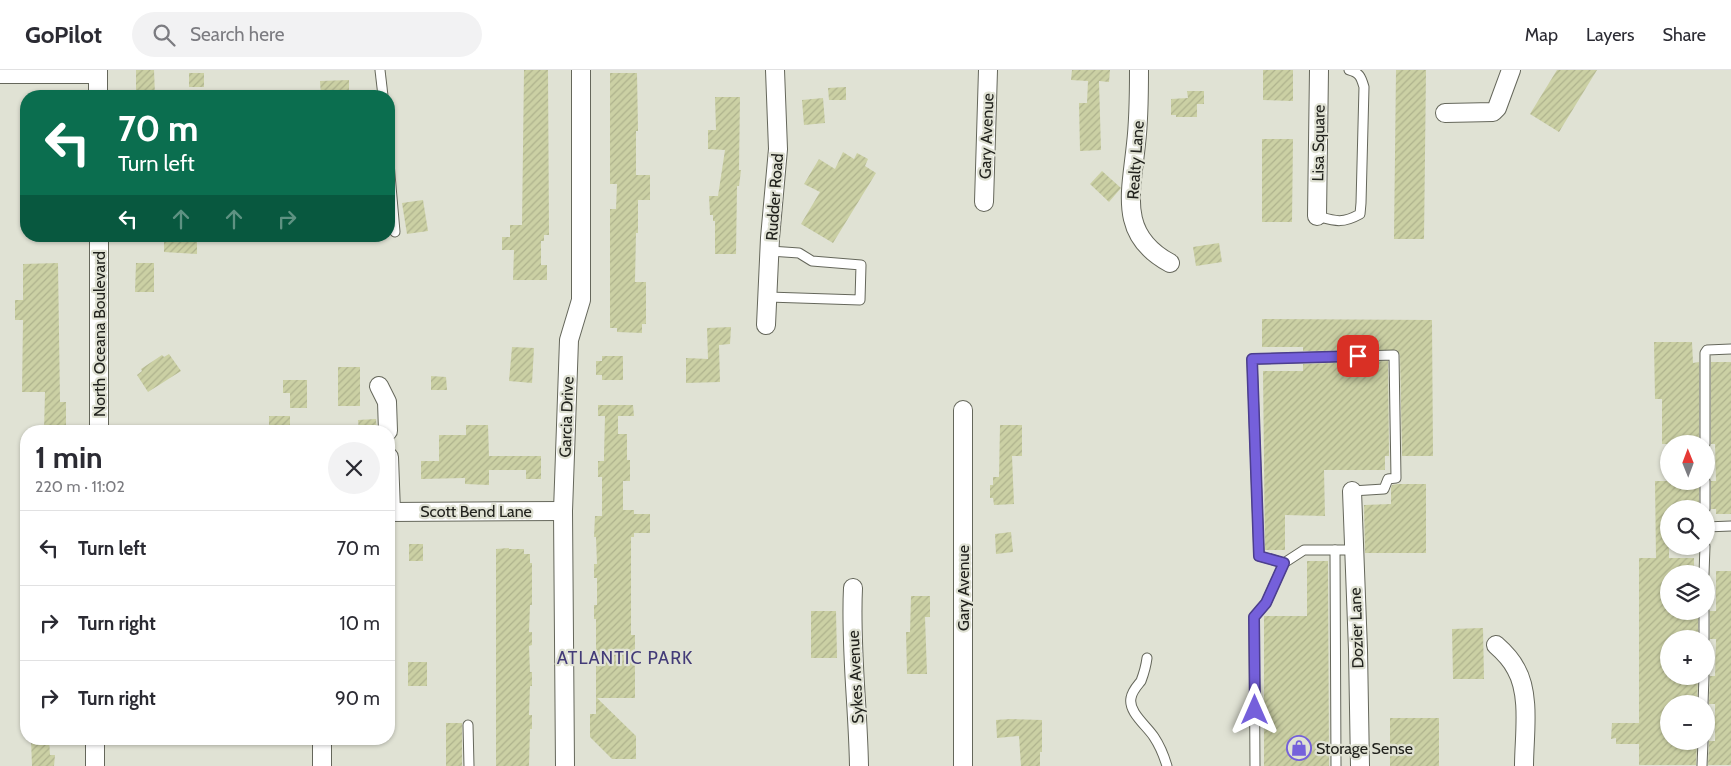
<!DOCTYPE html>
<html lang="en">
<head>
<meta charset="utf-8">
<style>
  body { margin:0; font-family:Cabin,sans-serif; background:#f2f2f3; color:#2b2b33; height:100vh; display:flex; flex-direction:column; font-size:19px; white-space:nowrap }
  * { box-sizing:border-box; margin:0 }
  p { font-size:16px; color:#7c7c81 }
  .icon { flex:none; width:28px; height:28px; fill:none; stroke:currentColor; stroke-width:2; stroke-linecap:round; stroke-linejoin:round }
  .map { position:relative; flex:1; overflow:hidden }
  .panel { position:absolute; left:20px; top:355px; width:375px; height:320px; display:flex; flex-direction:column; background:#fff; border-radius:20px; box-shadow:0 1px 4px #0004 }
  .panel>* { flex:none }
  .banner { position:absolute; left:20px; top:20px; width:375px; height:152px; border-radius:20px; box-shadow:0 1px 4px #0004; background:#0b6e4f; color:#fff; overflow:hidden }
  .needle { width:32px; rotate:359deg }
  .controls { position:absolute; left:1660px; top:365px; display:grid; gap:10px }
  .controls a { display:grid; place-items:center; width:55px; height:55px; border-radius:50%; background:#fff; box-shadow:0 1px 4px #0004; font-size:25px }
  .pin { position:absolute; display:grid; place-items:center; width:42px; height:42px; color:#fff; margin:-21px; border-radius:10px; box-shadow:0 2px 8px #0006 }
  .me { position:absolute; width:55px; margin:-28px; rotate:0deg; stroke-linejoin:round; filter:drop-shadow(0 0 4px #0008) }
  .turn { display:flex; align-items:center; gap:18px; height:105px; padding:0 15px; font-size:22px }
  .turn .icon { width:65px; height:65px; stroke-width:2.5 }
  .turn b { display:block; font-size:35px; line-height:42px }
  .lanes { display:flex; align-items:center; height:48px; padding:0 15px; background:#0003; justify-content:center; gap:25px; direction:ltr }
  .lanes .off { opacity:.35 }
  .round { display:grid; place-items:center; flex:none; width:52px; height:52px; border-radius:26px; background:#f2f2f3 }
  .head { display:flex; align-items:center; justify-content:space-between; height:85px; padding:0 15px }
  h1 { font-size:30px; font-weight:800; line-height:38px }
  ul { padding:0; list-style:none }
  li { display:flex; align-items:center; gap:15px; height:75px; padding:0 15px; border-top:1px solid #e1e1e2 }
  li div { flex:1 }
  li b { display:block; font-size:19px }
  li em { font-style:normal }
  header { display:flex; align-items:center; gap:30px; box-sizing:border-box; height:70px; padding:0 25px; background:#fff; border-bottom:1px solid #e1e1e2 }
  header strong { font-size:24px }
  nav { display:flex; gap:28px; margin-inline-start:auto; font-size:18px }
  .search { width:350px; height:45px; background:#f2f2f3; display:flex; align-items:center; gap:12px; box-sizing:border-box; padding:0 18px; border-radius:28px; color:#7c7c81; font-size:19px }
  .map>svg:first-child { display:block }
  .building { fill:url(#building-hatch) }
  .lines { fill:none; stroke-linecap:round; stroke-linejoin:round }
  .lane-casing { stroke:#65675b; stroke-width:11 }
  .street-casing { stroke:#65675b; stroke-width:20 }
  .lane { stroke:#fff; stroke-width:9 }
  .street { stroke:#fff; stroke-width:18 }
  .route-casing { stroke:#4c3e8e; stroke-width:12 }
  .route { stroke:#7560db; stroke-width:9 }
  .labels { text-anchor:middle; stroke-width:4.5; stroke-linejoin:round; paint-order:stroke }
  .street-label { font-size:16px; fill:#21221d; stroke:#e0e2d4 }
  .poi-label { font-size:16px; fill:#21221d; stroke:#e0e2d4; text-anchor:start }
  .neighbourhood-label { font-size:18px; letter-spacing:1px; fill:#433b78; stroke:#e0e2d4 }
</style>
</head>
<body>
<header>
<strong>GoPilot</strong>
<div class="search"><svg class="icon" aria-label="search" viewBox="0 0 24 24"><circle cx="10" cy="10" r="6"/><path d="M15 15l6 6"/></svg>Search here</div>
<nav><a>Map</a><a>Layers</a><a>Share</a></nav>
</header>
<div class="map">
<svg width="1731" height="696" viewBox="0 0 1731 696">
  <defs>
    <pattern id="building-hatch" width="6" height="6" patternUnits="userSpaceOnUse" patternTransform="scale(1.25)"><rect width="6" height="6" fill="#cbd0a4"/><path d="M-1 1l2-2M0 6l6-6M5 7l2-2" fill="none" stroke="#aeb28d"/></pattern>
  </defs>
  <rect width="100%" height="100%" fill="#e0e2d4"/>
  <g class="building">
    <path d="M136,0H154L155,26H136Z"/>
    <path d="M524,0H548L549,165H544V171H541V195H547V210H513L514,180H502V167H510V155H522Z"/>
    <path d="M1072,0H1110L1109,12L1099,11L1101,80L1080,81L1079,33H1087L1088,11L1071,10Z"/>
    <path d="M1263,0H1293V31L1263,30Z"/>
    <path d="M1396,0H1426L1424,169H1394Z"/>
    <path d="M1557,0H1597L1559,62L1530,44Z"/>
    <rect x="189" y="3" width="15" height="14"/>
    <path d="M610,3H637L638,61H636V105H650V130H638V163H636L635,212H646V254H642V263L617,262V258H610V139H616L617,114H610Z"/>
    <path d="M349,10V26H321L320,11Z"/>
    <path d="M846,17V30H829L828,18Z"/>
    <path d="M1187,21H1204V34H1197V47H1176V45H1171V29L1188,28Z"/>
    <path d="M715,27H740L739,100H741L739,116H737L736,184H715V151H713V145H710L709,126H718L725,80L708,79V60H716Z"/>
    <path d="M823,28L825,53L804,55L802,30Z"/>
    <path d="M1262,69H1293L1292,152H1262Z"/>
    <path d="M843,82L854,89L857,83L868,89L865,96L876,103L833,173L801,154L820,122L804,114L819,89L835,99Z"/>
    <path d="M1102,101L1121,118L1109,132L1090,114Z"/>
    <path d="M423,130L428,161L407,164L402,133Z"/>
    <path d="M164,166H197V184L164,182Z"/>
    <path d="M1219,173L1222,192L1196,196L1193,177Z"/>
    <path d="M58,193L60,332H66V361H44L45,322H22L23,250H15V230H23V194Z"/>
    <path d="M136,193H154V222H135Z"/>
    <path d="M1262,249L1432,250L1433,386H1402L1400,285L1397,280L1303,281V277H1262Z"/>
    <path d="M731,257L730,274L719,275L720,312L686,313V288L708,289L707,258Z"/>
    <path d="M1654,272H1692L1693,293L1699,292V374H1662V329H1655Z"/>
    <path d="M512,277L534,278L532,313L509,311Z"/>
    <path d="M169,284L181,301L148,322L137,305L142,301L141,299L162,285L164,287Z"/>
    <path d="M602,286H623V310H602V305H596V291H602Z"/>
    <path d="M1388,291L1389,386H1385V400H1324L1325,446L1285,445V480H1265L1263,301H1303V294Z"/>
    <path d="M1711,292H1731V444H1716V439H1711V411H1716L1715,374H1711Z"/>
    <rect x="338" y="297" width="22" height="39"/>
    <path d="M431,306L446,307L447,320H431Z"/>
    <path d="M283,310H307V338H290V323H283Z"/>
    <path d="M598,335H633L634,346H618V364H627V390H630V411H623V440H634V444H650V463H634V467H631V565H635V628H597L636,666V689H612L590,667V644H596V549H594V535H597V508H594V494H597L596,467H594L595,446H602V407H598V391H604V385L605,346H598Z"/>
    <rect x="269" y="346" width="21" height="15"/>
    <path d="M376,349L377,361H359L358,350Z"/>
    <path d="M466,355H488L489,386H541V409H526V400H489V415L465,414V408L421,409V391H439V365H466Z"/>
    <path d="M1000,355H1022V386H1012L1014,434L994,435L993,428H990V415H993V407H999Z"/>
    <path d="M1655,411H1699V439H1669V488H1694V504H1669V541H1698V569H1669V606H1698L1697,634H1669V671H1697L1696,695H1639V674H1616V668L1611,669L1612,653H1639V488H1656Z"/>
    <path d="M1398,414H1426V483H1365L1364,435L1391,434V418L1392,415Z"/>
    <path d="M1011,462L1013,482L996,484L995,464Z"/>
    <rect x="409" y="474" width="14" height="17"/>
    <path d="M509,478V479H524V484H530V493H532V535H530L529,562H532V575L529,576L530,602H532V616H530L529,645H532V659H530L529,696H496V479Z"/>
    <path d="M1307,491H1328L1329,696H1264V546H1307Z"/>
    <path d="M1716,501H1731V695H1708L1709,671H1715V634H1709L1710,606H1715L1716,569H1710V541H1716Z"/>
    <path d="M911,526H930V547H925L927,604H907L906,562H910Z"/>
    <path d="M811,541H836L837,588H811Z"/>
    <path d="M1483,558L1484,609H1453L1452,559Z"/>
    <rect x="408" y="592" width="19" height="24"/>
    <rect x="1390" y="648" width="49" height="48"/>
    <path d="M1010,649L1042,650V682H1040V696H1021L1019,666L997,668L996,650Z"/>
    <rect x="446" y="653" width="16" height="43"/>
    <path d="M31,669H49L50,685H55L54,696H32Z"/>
  </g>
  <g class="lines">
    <defs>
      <g id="lane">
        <path d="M380,0L383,26"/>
        <path d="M389,93L395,162"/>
        <path d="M1317,146C1335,151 1342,154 1360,144L1361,133L1364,17C1361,7 1360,3 1349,0"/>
        <path d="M768,227L860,230L861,195L812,191L799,183L770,181"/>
        <path d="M1705,374V283L1707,280L1731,279"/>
        <path d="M1352,421L1384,419L1388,409L1396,408L1394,285L1252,289L1259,486L1284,493L1304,480H1353"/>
        <path d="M1705,439V411"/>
        <path d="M1706,457L1731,456"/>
        <path d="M1335,480L1336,696"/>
        <path d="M1704,504L1705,476"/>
        <path d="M1704,569V541"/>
        <path d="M1147,588C1146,596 1144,603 1141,611C1137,616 1132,621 1131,628C1128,642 1147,656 1154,667C1160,676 1164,686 1167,696"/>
        <path d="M1703,634L1704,606"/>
        <path d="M468,655L469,696"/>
        <path d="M1255,696L1254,547L1266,533L1284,493"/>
        <path d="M1702,696L1703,671"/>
      </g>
      <g id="street">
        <path d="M98,0V26"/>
        <path d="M1139,0C1139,25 1139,49 1136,74C1131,123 1118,165 1170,193"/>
        <path d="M0,4H98"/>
        <path d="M1445,43L1493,42L1497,38L1511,0"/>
        <path d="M984,132L988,0"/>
        <path d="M1317,146L1319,0"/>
        <path d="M766,255L770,168L778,79L775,0"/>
        <path d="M379,316L387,332L388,361"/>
        <path d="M99,361V166"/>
        <path d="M389,387L391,442"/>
        <path d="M1352,421L1358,580L1360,696"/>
        <path d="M389,442L563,441"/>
        <path d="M853,518C850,577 858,636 859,696"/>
        <path d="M1496,575C1504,582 1511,589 1516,599C1531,625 1524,667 1524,696"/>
        <path d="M95,696V669"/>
        <path d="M322,696V669"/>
        <path d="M565,696L563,441L569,270L581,230V0"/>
        <path d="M963,696V340"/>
      </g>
    </defs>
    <use href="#lane" class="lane-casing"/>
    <use href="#street" class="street-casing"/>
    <use href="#lane" class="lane"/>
    <use href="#street" class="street"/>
  </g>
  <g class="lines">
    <defs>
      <path id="route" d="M1255,640L1254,547L1266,533L1284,493L1259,486L1252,289L1358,286"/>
    </defs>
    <use href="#route" class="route-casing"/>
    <use href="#route" class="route"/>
  </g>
  <defs>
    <symbol id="shop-ring" viewBox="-11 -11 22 22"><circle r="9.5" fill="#e0e2d4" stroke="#7560db" stroke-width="1.5"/><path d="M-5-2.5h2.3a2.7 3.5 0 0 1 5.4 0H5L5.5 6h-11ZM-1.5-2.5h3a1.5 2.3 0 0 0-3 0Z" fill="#7560db"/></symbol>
  </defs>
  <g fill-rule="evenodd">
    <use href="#shop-ring" x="1285" y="664" width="28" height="28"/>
  </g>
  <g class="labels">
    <g class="street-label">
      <text transform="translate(986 66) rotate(-88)" y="6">Gary Avenue</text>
      <text transform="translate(1318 73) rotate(-89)" y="6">Lisa Square</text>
      <text transform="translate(1135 90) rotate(-86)" y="6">Realty Lane</text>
      <text transform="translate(774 127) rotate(-86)" y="6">Rudder Road</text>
      <text transform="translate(99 264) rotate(-90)" y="6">North Oceana Boulevard</text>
      <text transform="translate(566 347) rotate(-88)" y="6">Garcia Drive</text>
      <text x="476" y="447">Scott Bend Lane</text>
      <text transform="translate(963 518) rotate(-90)" y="6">Gary Avenue</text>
      <text transform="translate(1356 558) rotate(-92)" y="6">Dozier Lane</text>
      <text transform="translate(855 607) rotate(-93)" y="6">Sykes Avenue</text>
    </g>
    <g class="poi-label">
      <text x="1316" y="684">Storage Sense</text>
    </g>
    <g class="neighbourhood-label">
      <text x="625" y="594">ATLANTIC PARK</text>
    </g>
  </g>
</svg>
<div class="controls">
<a><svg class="needle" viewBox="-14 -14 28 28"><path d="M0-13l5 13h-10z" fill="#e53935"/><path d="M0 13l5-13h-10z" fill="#7c7c81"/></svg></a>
<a><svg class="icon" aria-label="search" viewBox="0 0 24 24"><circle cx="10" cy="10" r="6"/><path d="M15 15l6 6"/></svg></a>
<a><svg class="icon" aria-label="layers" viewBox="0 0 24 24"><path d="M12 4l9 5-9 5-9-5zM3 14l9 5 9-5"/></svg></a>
<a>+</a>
<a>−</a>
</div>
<div class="pin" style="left:1358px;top:286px;background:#d93025"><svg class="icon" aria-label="arrive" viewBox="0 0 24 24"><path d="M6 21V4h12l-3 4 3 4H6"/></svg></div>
<svg class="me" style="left:1255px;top:640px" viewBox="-20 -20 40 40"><path d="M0-17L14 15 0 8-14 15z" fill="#7560db" stroke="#fff" stroke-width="4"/></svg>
<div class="banner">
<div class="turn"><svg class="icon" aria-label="left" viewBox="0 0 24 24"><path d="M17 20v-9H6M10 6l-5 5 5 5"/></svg><div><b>70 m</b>Turn left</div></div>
<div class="lanes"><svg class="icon" aria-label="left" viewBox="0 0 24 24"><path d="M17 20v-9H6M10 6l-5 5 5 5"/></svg><svg class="icon off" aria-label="ahead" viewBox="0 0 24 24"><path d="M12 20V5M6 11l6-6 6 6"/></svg><svg class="icon off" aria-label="ahead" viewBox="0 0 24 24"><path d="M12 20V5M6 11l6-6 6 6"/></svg><svg class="icon off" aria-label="right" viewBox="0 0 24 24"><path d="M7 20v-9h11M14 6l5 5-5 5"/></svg></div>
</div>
<section class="panel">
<div class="head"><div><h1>1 min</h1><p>220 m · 11:02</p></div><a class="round"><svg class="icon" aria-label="close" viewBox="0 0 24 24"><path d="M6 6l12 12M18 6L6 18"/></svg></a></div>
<ul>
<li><svg class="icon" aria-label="left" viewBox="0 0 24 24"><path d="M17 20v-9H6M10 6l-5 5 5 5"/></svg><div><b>Turn left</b></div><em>70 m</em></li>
<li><svg class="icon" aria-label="right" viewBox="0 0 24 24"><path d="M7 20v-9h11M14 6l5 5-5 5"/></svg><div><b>Turn right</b></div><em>10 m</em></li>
<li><svg class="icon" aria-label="right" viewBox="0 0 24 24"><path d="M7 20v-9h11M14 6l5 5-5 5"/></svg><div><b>Turn right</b></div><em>90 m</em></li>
</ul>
</section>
</div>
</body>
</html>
